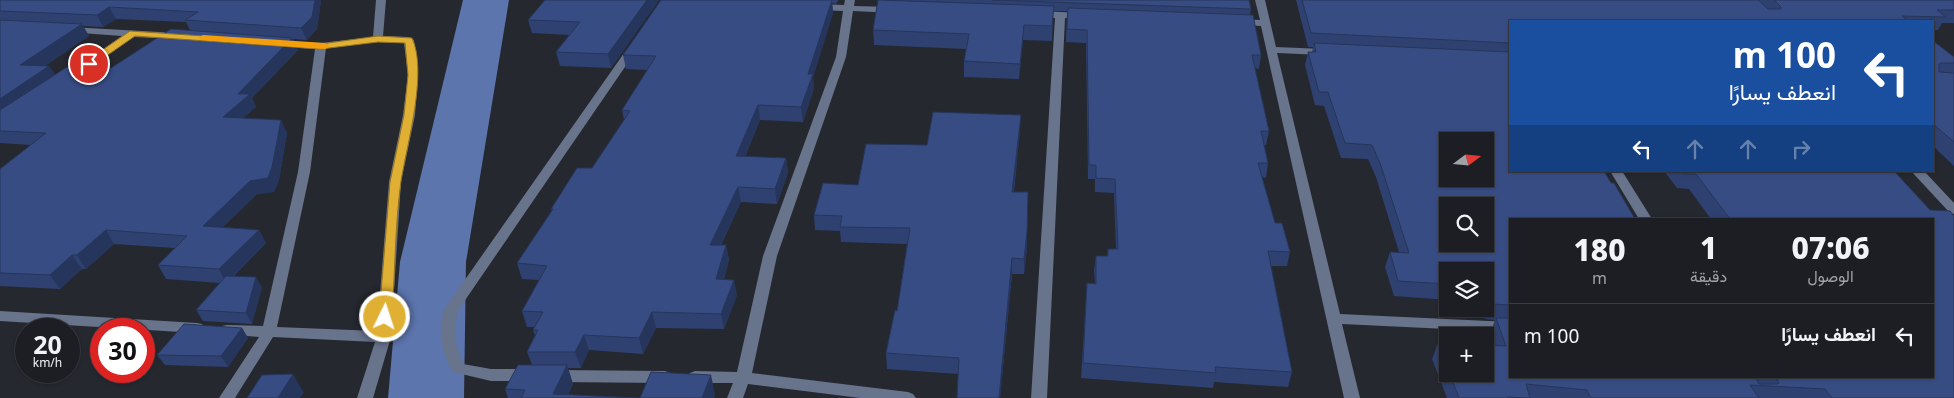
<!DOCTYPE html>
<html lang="ar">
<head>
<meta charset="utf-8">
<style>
  body { margin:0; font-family:"Noto Sans",Vazirmatn,sans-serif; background:#292b30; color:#f1f3f6; direction:rtl; height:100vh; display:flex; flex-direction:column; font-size:19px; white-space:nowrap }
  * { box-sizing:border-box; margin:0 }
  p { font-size:16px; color:#a0a2a6 }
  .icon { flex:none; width:28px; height:28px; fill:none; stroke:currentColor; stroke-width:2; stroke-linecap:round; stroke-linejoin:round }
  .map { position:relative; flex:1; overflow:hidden; direction:ltr }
  .details { position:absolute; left:1509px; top:218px; width:425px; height:160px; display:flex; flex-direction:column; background:#1c1e23; border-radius:0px; box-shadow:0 1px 4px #0004,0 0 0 1px #3a3c41; direction:rtl }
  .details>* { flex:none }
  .top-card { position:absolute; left:1509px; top:20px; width:425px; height:152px; border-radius:0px; box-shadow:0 1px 4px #0004,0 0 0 1px #3a3c41; direction:rtl; background:#1a4fa0; color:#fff; overflow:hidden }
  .needle { width:32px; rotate:74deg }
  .fabs { position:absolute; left:1439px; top:132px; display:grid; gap:10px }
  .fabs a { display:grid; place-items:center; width:55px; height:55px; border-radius:0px; background:#1c1e23; box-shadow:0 1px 4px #0004,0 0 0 1px #3a3c41; font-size:25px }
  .speed { position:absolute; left:15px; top:318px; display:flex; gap:10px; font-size:25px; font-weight:700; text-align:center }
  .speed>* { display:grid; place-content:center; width:65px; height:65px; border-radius:50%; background:#1c1e23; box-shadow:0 1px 4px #0004,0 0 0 1px #3a3c41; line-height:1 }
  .speed small { font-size:12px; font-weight:400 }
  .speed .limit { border:8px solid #d22; background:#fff; color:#111 }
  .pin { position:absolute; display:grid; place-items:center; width:42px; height:42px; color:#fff; margin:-21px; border:2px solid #fff; border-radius:50%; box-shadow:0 1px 5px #0007 }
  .me { position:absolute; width:55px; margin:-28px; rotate:4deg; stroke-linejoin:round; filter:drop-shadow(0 0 4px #0008) }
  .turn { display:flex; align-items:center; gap:18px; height:105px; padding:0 15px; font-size:22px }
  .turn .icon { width:65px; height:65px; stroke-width:2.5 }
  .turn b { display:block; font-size:35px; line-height:42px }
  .lanes { display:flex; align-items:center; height:48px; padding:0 15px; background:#0003; justify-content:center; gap:25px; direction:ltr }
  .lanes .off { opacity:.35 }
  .eta { display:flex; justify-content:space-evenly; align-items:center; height:85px; text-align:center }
  .eta b { font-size:30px; font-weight:800; line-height:35px }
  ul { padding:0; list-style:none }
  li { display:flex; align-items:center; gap:15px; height:65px; padding:0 15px; border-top:1px solid #3a3c41 }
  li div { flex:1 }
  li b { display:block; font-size:19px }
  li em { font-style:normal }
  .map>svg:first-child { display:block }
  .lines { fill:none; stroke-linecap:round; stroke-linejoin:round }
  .river { fill:#5c75ad; fill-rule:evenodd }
  .minor { fill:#68738c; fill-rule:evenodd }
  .wall { fill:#2f4170; fill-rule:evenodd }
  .shaded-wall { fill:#26355b }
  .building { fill:#374c82; stroke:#26355b; fill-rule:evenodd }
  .route { fill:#e0b034; stroke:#927222 }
  .slow { fill:#f59e0b }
</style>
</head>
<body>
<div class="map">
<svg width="1954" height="398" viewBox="0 0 1954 398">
  <rect width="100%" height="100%" fill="#25282f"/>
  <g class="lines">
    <path class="river" d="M463,0H509L466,262L464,398H388L400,262Z"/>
    <g class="minor">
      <path d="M376,0H386L383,36L409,37L414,40L418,75L415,115L401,182L391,337L373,398H357L375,342L273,337L235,398H219L259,337L222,334L220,330L222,326L227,325L263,326L298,172L315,49L280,47L275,44L280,41L321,43L373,37ZM378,42L404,43L408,75L403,115L389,182L377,331L277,327L310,172L326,48Z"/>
      <path d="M845,0H855L854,6L893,7L898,10L893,13L853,11L846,57L777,256L752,373L908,392L913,394L916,398H860L748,384L743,398H727L733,383H695L690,381L687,377L690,373L695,371L737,372L763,256L836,57L843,11L818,10L813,7L818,4L844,5Z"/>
      <path d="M1255,0H1265L1276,47L1323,49L1328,52L1323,55L1277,53L1340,314L1510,322V332L1342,324L1360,398H1344L1261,26L1238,25L1233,22L1238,19L1260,20Z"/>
      <path d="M1038,11L1083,13L1088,16L1083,19L1065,18L1047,398H1031L1055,18L1035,16V12Z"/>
      <path d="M70,27L177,33L182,36L177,39L134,37L71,79L66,76L67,74L122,36L66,32V28Z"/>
      <path d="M633,45L638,48L457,312L455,341L463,364L491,369H527L532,371L535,375L532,379L527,381H491L453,372C441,351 439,335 443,311L629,46Z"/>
      <path d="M1610,171H1622L1652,219H1639Z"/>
      <path d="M1911,171H1924L1954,203V214L1950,213Z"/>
      <path d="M0,311L197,323L202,324L204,328L202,332L197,333L0,321Z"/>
      <path d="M555,370L665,371L670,373L673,377L670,381L665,383L555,382L550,380L547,376L550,372Z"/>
    </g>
  </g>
  <g class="wall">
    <path d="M0,0H321L317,29L307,40L293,39L298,50L252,98L256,107L243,118L287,133L279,180L274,192L257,194L223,227L259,230L266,243L234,276L262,287L252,324L203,321L196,310L220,283L166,279L158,265L175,248L114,244L86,269H82L60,289L0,286V169L31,145L0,143ZM116,19L186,22L190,30L111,68L55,75L49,66H45L89,36L83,26L103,27Z"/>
    <path d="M545,0H659L611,68L560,66L556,52L569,35L532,33L528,20Z"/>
    <path d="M661,0H838L836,4L832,3L833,13L813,77L814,88L803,122L760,120L745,157L786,158L788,173L777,204L741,202L721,245H726L729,260L724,279L737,295L724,329L656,328L643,354L589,350L581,368H568L573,384L568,395L640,398L715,394L714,398H508L505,389L532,365L527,352L535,336L533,330L534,327H527L522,311L539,280L522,279L517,263L552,211L551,209L592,168L624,120L622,110L648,70L626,69L623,55Z"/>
    <path d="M878,0H1249L1251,9L1250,15L1261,55L1259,69L1255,68L1269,131L1266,145H1264L1268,163L1266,178L1262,177L1275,223L1290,252L1287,266H1271L1292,372L1288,387L1214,382L1213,388L1081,378L1087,283L1095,284L1094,270L1096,256H1107L1108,249H1116L1114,193L1095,192V179H1088L1086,43L1066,42L1067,11H1053L1052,41L1023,40L1019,79L964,77V61L966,49L874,45L873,30Z"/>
    <path d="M1296,0H1954V23H1942L1938,30H1932V21H1510V171H1604L1611,183H1614L1635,219H1510V376H1755L1760,384L1755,376H1932V219H1711L1689,189L1677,188L1664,171H1894L1930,210L1950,211L1954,216V398H1447L1432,359L1438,343L1448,344V374H1485V345L1494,346L1490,333L1495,320L1485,319L1481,309H1485V271H1448V300L1394,296L1385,267L1390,252H1399L1376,177L1368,159L1341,158L1324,106L1315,105L1305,65L1308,52H1312L1313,47H1308ZM1448,141H1485V179H1448ZM1448,206H1485V244H1448Z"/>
    <path d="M1932,40L1954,57V166L1932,145Z"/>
    <path d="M1020,130L1014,192L1027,232V248L1024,274H1012L1000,398H957L958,374L887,369L886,353L897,311L907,244L841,242L840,231L815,230L814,215L858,185L927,145Z"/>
    <path d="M242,328L248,338L228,367L165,365L157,355Z"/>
  </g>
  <g class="shaded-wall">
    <path d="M315,0H321L317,29L307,40L301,28Z"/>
    <path d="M647,0H659L611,68L608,54Z"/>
    <path d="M832,0L833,13L813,77L814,88L803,122L801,107L808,74Z"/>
    <path d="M109,7L116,19L103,27L97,15Z"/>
    <path d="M82,24L89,36L28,77L20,65Z"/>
    <path d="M1024,25L1023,40L1019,79L1020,64Z"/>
    <path d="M292,38L298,50L252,98L256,107L230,130L223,117L238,94Z"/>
    <path d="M49,66L57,78L0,117V99Z"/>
    <path d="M758,105L760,120L739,171L736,156Z"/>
    <path d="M1021,115L1020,130L1012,207V192Z"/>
    <path d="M281,120L287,133L279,180L274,192L257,194L211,239L203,226Z"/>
    <path d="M786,158L788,173L777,204L775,189Z"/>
    <path d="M738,187L741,202L713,260L710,245Z"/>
    <path d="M106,230L114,244L86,269L77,255Z"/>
    <path d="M259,230L266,243L226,283L219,269Z"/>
    <path d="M1027,232V248L1024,274V259Z"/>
    <path d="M726,245L729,260L719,294L716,279Z"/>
    <path d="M72,255L82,269L60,289L50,275Z"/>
    <path d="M1012,258V274L1000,398H999Z"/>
    <path d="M256,277L262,287L252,324L246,313Z"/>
    <path d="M734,280L737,295L724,329L721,314Z"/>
    <path d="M652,312L656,328L643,354L639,338Z"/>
    <path d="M242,328L248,338L228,367L221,356Z"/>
    <path d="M584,335L589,350L581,368L575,352Z"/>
    <path d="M567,365L573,384L566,398L553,394Z"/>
    <path d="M293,374L304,393L300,398H278Z"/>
    <path d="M711,375L715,394L714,398H702Z"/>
  </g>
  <g class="building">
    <path d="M0,0H315L312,17L301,28L185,20L198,12L109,7L97,15L0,11Z"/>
    <path d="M545,0H647L608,54L556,52L580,22L528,20Z"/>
    <path d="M661,0H832L808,74H813L801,107L758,105L736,156L786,158L775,189L738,187L710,245H726L716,279L734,280L721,314L652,312L639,338L584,335L575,352H527L538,330H533L543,312L522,311L547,266L517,263L553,209H551L577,168H592L630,111L622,110L656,56L623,55Z"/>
    <path d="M878,0L1054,6L1052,26L1024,25L1020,64L964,61L969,34L873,30Z"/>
    <path d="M992,0H1249L1251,9Z"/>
    <path d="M1302,0H1758L1768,9H1781V7L1774,0H1954V10H1937L1946,17L1902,16L1909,21H1510V43L1311,33Z"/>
    <path d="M1068,8L1253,15L1261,55H1252L1269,131H1261L1268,163H1258L1275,223H1282L1290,252L1268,251L1292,372L1215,367L1216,373L1083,363L1087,283L1096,284V256H1108V249H1118L1115,179L1096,178V165H1089L1087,30L1067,29Z"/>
    <path d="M0,20L82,24L20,65L49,66L0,99Z"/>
    <path d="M171,29L292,38L238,94H250L223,117L281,120L272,167L268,178L250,181L203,226L259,230L219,269L158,265L187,236L106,230L77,255H72L50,275L0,273V169L46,133L0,131V110L67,67L111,68Z"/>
    <path d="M1932,40L1954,57V63H1941L1939,64V72L1954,73V142L1932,123Z"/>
    <path d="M1314,43L1510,52V171H1604L1611,183H1614L1635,219H1510V305L1491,304L1485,286V271H1448V284L1398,281L1390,252L1409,253L1380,163L1372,145L1345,143L1328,92H1319L1308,52H1316ZM1448,141H1485V179H1448ZM1448,206H1485V244H1448Z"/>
    <path d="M933,112L1021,115L1012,192H1028L1027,232L1024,259L1012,258L999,398H957L959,358L886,353L895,310L897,311L910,228L840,227L842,216L814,215L823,183L858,185L866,144L927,145Z"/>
    <path d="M1682,171H1894L1930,210L1950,211L1954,216V398H1832L1825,389L1750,385L1759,398H1591L1587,390L1526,384L1530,398L1507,397L1508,398H1459L1450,374H1485V345L1506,346L1496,318H1510V376H1755L1759,384H1777L1779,383L1775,376H1932V219H1730L1696,174H1684Z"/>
    <path d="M226,276L256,277L246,313L196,310Z"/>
    <path d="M184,324L242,328L221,356L157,355Z"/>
    <path d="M1438,343L1448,344V368Z"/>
    <path d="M518,365H567L553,394L640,398L651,372L711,375L702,398H521L525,390L505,389Z"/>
    <path d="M293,374L278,398H247L262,375Z"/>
  </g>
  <path class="route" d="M130,31L321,44L378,36L412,38C428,72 407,144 401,181C395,225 395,272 392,317L390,320H381L379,317L390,182L404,115L408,75L405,43L378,42L321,49L135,36L92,66H85V62Z"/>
  <path class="slow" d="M203,35L325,43L330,46L325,49L200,40L199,38Z"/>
</svg>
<div class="fabs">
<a><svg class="needle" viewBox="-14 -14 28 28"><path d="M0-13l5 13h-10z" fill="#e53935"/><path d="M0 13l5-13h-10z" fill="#a0a2a6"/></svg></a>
<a><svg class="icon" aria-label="search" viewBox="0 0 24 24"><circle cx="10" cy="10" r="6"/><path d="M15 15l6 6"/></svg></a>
<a><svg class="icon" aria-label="layers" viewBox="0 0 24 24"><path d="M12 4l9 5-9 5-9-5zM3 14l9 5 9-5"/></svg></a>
<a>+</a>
</div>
<div class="speed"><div>20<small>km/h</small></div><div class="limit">30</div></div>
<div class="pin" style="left:89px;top:64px;background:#d93025"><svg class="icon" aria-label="arrive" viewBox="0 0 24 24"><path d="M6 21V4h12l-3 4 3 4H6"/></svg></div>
<svg class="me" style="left:385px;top:317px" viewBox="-20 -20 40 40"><circle r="17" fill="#e0b034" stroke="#fff" stroke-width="3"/><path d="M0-11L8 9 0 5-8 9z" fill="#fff"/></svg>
<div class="top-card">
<div class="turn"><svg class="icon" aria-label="left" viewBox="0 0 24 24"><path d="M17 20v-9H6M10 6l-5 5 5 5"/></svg><div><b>100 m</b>انعطف يسارًا</div></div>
<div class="lanes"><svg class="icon" aria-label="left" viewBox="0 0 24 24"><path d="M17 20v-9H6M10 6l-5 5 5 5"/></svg><svg class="icon off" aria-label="ahead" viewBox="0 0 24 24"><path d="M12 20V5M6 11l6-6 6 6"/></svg><svg class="icon off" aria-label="ahead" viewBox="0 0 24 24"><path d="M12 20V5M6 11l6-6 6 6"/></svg><svg class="icon off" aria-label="right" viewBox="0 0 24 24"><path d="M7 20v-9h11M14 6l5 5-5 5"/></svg></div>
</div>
<section class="details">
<div class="eta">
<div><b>07:06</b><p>الوصول</p></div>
<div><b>1</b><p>دقيقة</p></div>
<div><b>180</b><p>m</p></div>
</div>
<ul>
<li><svg class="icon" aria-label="left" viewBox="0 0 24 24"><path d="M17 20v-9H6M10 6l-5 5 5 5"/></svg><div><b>انعطف يسارًا</b></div><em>100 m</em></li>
</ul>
</section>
</div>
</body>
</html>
